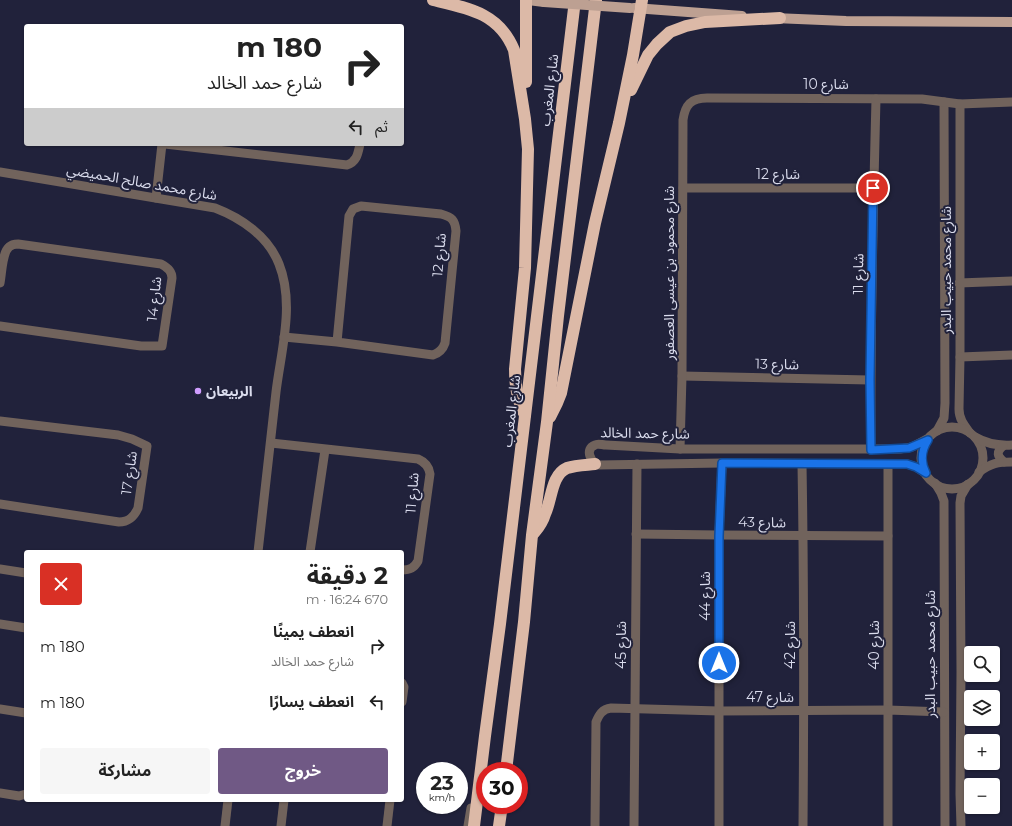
<!DOCTYPE html>
<html lang="ar">
<head>
<meta charset="utf-8">
<style>
  body { margin:0; font-family:Montserrat,"Noto Sans Arabic",sans-serif; background:#f6f6f6; color:#222; direction:rtl; height:100vh; display:flex; flex-direction:column; font-size:15px; white-space:nowrap }
  * { box-sizing:border-box; margin:0 }
  p { font-size:13px; color:#767676 }
  .icon { flex:none; width:22px; height:22px; fill:none; stroke:currentColor; stroke-width:2; stroke-linecap:round; stroke-linejoin:round }
  .map { position:relative; flex:1; overflow:hidden; direction:ltr }
  .sheet { position:absolute; left:24px; top:550px; width:380px; height:252px; display:flex; flex-direction:column; background:#fff; border-radius:4px; box-shadow:0 1px 3px #0004; direction:rtl }
  .sheet>* { flex:none }
  .banner { position:absolute; left:24px; top:24px; width:380px; height:122px; border-radius:4px; box-shadow:0 1px 3px #0004; direction:rtl; background:#fff; color:#222; overflow:hidden }
  .fabs { position:absolute; left:964px; top:646px; display:grid; gap:8px }
  .fabs a { display:grid; place-items:center; width:36px; height:36px; border-radius:4px; background:#fff; box-shadow:0 1px 3px #0004; font-size:20px }
  .speed { position:absolute; left:416px; top:762px; display:flex; gap:8px; font-size:20px; font-weight:700; text-align:center }
  .speed>* { display:grid; place-content:center; width:52px; height:52px; border-radius:50%; background:#fff; box-shadow:0 1px 3px #0004; line-height:1 }
  .speed small { font-size:10px; font-weight:400 }
  .speed .limit { border:6px solid #d22; background:#fff; color:#111 }
  .pin { position:absolute; display:grid; place-items:center; width:34px; height:34px; color:#fff; margin:-17px; border:2px solid #fff; border-radius:50%; box-shadow:0 1px 4px #0007 }
  .me { position:absolute; width:44px; margin:-22px; rotate:0deg; stroke-linejoin:round; filter:drop-shadow(0 0 3px #0008) }
  .turn { display:flex; align-items:center; gap:14px; height:84px; padding:0 16px; font-size:18px }
  .turn .icon { width:52px; height:52px; stroke-width:2.5 }
  .turn b { display:block; font-size:28px; line-height:34px }
  .then { display:flex; align-items:center; height:38px; padding:0 16px; background:#0003; gap:8px; font-size:15px }
  .round { display:grid; place-items:center; flex:none; width:42px; height:42px; border-radius:4px; background:#f6f6f6 }
  .headline { display:flex; align-items:center; justify-content:space-between; height:68px; padding:0 16px }
  h1 { font-size:24px; font-weight:700; line-height:30px }
  .action { display:flex; gap:8px; margin-top:auto; padding:8px 16px }
  .action a { flex:1; height:46px; border-radius:4px; background:#705985; color:#fff; font-size:16px; font-weight:700; line-height:46px; text-align:center }
  .action a+a { background:#f6f6f6; color:#222 }
  ul { padding:0; list-style:none }
  li { display:flex; align-items:center; gap:12px; height:56px; padding:0 16px }
  li div { flex:1 }
  li b { display:block; font-size:15px }
  li em { font-style:normal }
  .map>svg:first-child { display:block }
  .lines { fill:none; stroke-linecap:round; stroke-linejoin:round }
  .minor { stroke:#71635c; stroke-width:9 }
  .major { stroke:#bda092; stroke-width:10 }
  .highway { stroke:#dcb9a7; stroke-width:12 }
  .major-bridge { stroke:#bda092; stroke-width:10 }
  .route-casing { stroke:#114b97; stroke-width:10 }
  .route { stroke:#1a73e8; stroke-width:7 }
  .poi-dot { fill:#d09dff; stroke:#21223b; stroke-width:1.5 }
  .labels { text-anchor:middle; stroke-width:4; stroke-linejoin:round; paint-order:stroke }
  .street-label { font-size:14px; fill:#dadced; stroke:#21223b }
  .poi-label { font-size:14px; font-weight:bold; fill:#dadced; stroke:#21223b; text-anchor:start }
</style>
</head>
<body>
<div class="map">
<svg width="1012" height="826" viewBox="0 0 1012 826">
  <rect width="100%" height="100%" fill="#21223b"/>
  <g class="lines">
    <g class="minor">
      <path d="M960,104V357L959,409C959,419 964,425 970,433"/>
      <path d="M165,144L347,165C357,162 358,153 360,144"/>
      <path d="M0,172L215,208C241,218 268,236 279,264C295,304 281,351 276,392C270,446 264,499 258,552"/>
      <path d="M683,188H873"/>
      <path d="M156,198L162,144"/>
      <path d="M0,283C2,273 2,253 9,247C12,244 15,244 18,244L161,264C167,267 172,271 172,278L162,346H141L0,326"/>
      <path d="M959,283L1012,281"/>
      <path d="M284,337L337,342L433,355C439,353 443,349 445,343L456,231C455,220 452,217 441,214L361,206L353,209L349,216L337,342"/>
      <path d="M960,357L1012,355"/>
      <path d="M682,376L870,380"/>
      <path d="M0,421L118,435L132,439L147,446L138,508C134,517 129,522 119,522L0,504"/>
      <circle cx="952" cy="458" r="31"/>
      <path d="M937,431L944,418L945,403L944,102"/>
      <path d="M975,437C987,444 998,446 1012,445"/>
      <path d="M271,443L418,459C425,462 429,466 430,474L418,561C414,568 410,570 402,570"/>
      <path d="M1003,446C996,452 997,456 1004,462"/>
      <path d="M680,449L682,376L683,120C685,105 691,98 707,98L922,99L960,104L1012,102"/>
      <path d="M871,450C870,333 873,216 876,99"/>
      <path d="M802,464C804,585 804,705 803,826"/>
      <path d="M888,464V826"/>
      <path d="M979,472C991,463 998,462 1012,462"/>
      <path d="M925,473L916,467L907,464L722,463L599,465C591,463 584,449 595,445C598,443 602,445 606,445L680,449H900L912,447L927,439"/>
      <path d="M935,483L941,493L944,501L945,826"/>
      <path d="M636,534L719,535L888,536"/>
      <path d="M310,552L325,450"/>
      <path d="M0,569L26,573"/>
      <path d="M0,624L26,628"/>
      <path d="M402,683L404,687L402,702"/>
      <path d="M0,709L26,713"/>
      <path d="M0,793L19,796L26,794"/>
      <path d="M225,826L228,800"/>
      <path d="M281,826L284,800"/>
      <path d="M387,826L390,800"/>
      <path d="M468,826L471,808"/>
      <path d="M595,826L596,722C599,715 602,709 611,708L719,711L888,710L944,712"/>
      <path d="M634,826L637,464"/>
      <path d="M719,826V535L722,463"/>
      <path d="M961,826L960,794L961,672L960,503L961,496L968,484"/>
    </g>
    <g class="major">
      <path d="M528,0L544,2"/>
      <path d="M634,8L742,16"/>
      <path d="M774,18L846,21L1012,22"/>
    </g>
    <g class="highway">
      <path d="M433,0C468,8 499,13 514,50L525,119L528,149L525,268L515,369C515,385 517,401 525,415"/>
      <path d="M526,82V0"/>
      <path d="M631,90L648,55L657,44L670,32L686,26L705,22L780,18"/>
      <path d="M550,417L557,403L561,393L595,223L619,123L633,55L642,0"/>
      <path d="M534,533C539,527 543,521 545,514C552,500 551,475 567,468C576,465 586,465 595,464"/>
      <path d="M506,771L524,622L532,535L547,422L558,316L596,0"/>
      <path d="M474,826L485,736L500,624L575,0"/>
      <path d="M499,826L502,805"/>
    </g>
    <path class="major-bridge" d="M544,2L630,8"/>
  </g>
  <g class="lines">
    <defs>
      <path id="route" d="M719,663V536L722,463L907,464L916,467L926,473C920,461 921,451 928,440L909,448L871,450L870,380L873,188"/>
    </defs>
    <use href="#route" class="route-casing"/>
    <use href="#route" class="route"/>
  </g>
  <circle class="poi-dot" cx="198" cy="391" r="4"/>
  <g class="labels">
    <g class="street-label">
      <text x="826" y="89">شارع 10</text>
      <text transform="translate(549 90) rotate(-83)" y="5">شارع المغرب</text>
      <text x="778" y="179">شارع 12</text>
      <text transform="translate(142 182) rotate(10)" y="5">شارع محمد صالح الحميضي</text>
      <text transform="translate(439 255) rotate(-85)" y="5">شارع 12</text>
      <text transform="translate(946 270) rotate(-90)" y="5">شارع محمد حبيب البدر</text>
      <text transform="translate(669 273) rotate(-90)" y="5">شارع محمود بن عيسى العصفور</text>
      <text transform="translate(858 274) rotate(-89)" y="5">شارع 11</text>
      <text transform="translate(154 299) rotate(-84)" y="5">شارع 14</text>
      <text transform="translate(777 364) rotate(1)" y="5">شارع 13</text>
      <text transform="translate(511 411) rotate(-83)" y="5">شارع المغرب</text>
      <text transform="translate(645 433) rotate(1)" y="5">شارع حمد الخالد</text>
      <text transform="translate(129 473) rotate(-82)" y="5">شارع 17</text>
      <text transform="translate(412 493) rotate(-85)" y="5">شارع 11</text>
      <text transform="translate(762 522) rotate(1)" y="5">شارع 43</text>
      <text transform="translate(705 596) rotate(-90)" y="5">شارع 44</text>
      <text transform="translate(621 645) rotate(-90)" y="5">شارع 45</text>
      <text transform="translate(790 645) rotate(-90)" y="5">شارع 42</text>
      <text transform="translate(874 645) rotate(-90)" y="5">شارع 40</text>
      <text transform="translate(930 654) rotate(-90)" y="5">شارع محمد حبيب البدر</text>
      <text x="770" y="702">شارع 47</text>
    </g>
    <g class="poi-label">
      <text x="206" y="396">الربيعان</text>
    </g>
  </g>
</svg>
<div class="fabs">
<a><svg class="icon" aria-label="search" viewBox="0 0 24 24"><circle cx="10" cy="10" r="6"/><path d="M15 15l6 6"/></svg></a>
<a><svg class="icon" aria-label="layers" viewBox="0 0 24 24"><path d="M12 4l9 5-9 5-9-5zM3 14l9 5 9-5"/></svg></a>
<a>+</a>
<a>−</a>
</div>
<div class="speed"><div>23<small>km/h</small></div><div class="limit">30</div></div>
<div class="pin" style="left:873px;top:188px;background:#d93025"><svg class="icon" aria-label="arrive" viewBox="0 0 24 24"><path d="M6 21V4h12l-3 4 3 4H6"/></svg></div>
<svg class="me" style="left:719px;top:663px" viewBox="-20 -20 40 40"><circle r="17" fill="#1a73e8" stroke="#fff" stroke-width="3"/><path d="M0-11L8 9 0 5-8 9z" fill="#fff"/></svg>
<div class="banner">
<div class="turn"><svg class="icon" aria-label="right" viewBox="0 0 24 24"><path d="M7 20v-9h11M14 6l5 5-5 5"/></svg><div><b>180 m</b>شارع حمد الخالد</div></div>
<div class="then">ثم<svg class="icon" aria-label="left" viewBox="0 0 24 24"><path d="M17 20v-9H6M10 6l-5 5 5 5"/></svg></div>
</div>
<section class="sheet">
<div class="headline"><div><h1>2 دقيقة</h1><p>670 m · 16:24</p></div><a class="round" style="background:#d93025;color:#fff"><svg class="icon" aria-label="close" viewBox="0 0 24 24"><path d="M6 6l12 12M18 6L6 18"/></svg></a></div>
<ul>
<li><svg class="icon" aria-label="right" viewBox="0 0 24 24"><path d="M7 20v-9h11M14 6l5 5-5 5"/></svg><div><b>انعطف يمينًا</b><p>شارع حمد الخالد</p></div><em>180 m</em></li>
<li><svg class="icon" aria-label="left" viewBox="0 0 24 24"><path d="M17 20v-9H6M10 6l-5 5 5 5"/></svg><div><b>انعطف يسارًا</b></div><em>180 m</em></li>
</ul>
<div class="action"><a>خروج</a><a>مشاركة</a></div>
</section>
</div>
</body>
</html>
